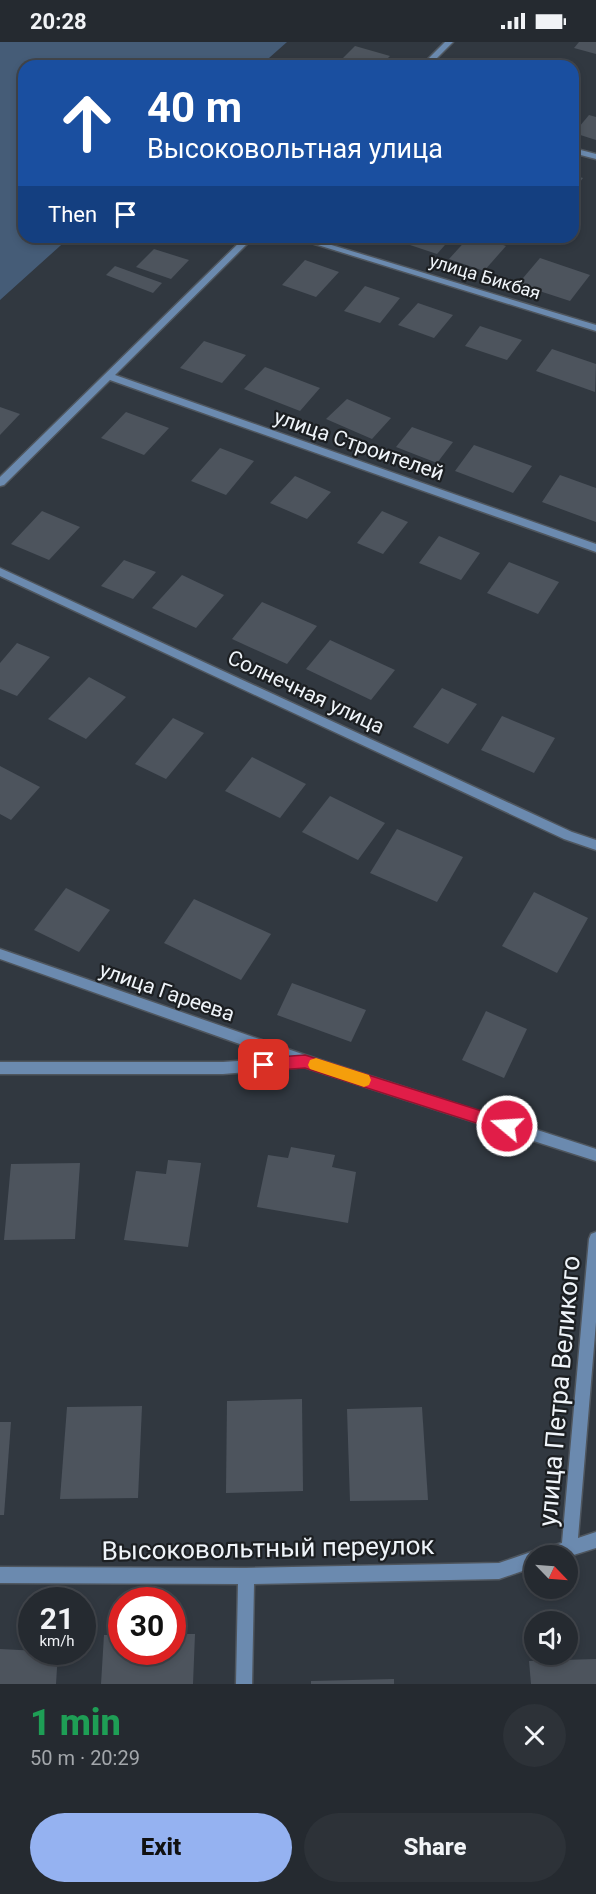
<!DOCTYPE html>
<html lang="en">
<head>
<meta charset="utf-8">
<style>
  body { margin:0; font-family:Roboto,sans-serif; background:#2d3238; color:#f1f3f6; height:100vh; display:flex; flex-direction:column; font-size:22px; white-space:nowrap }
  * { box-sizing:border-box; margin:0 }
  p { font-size:20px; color:#a3a7ab }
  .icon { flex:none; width:33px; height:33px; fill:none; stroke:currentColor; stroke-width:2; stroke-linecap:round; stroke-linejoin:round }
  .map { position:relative; height:1642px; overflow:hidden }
  .drawer { display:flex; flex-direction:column; background:#252a30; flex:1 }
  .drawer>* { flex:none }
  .hud { position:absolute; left:18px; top:18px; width:561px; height:183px; border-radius:18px; box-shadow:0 3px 9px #0003,0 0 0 2px #42464c; background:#1a4fa0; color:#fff; overflow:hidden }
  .needle { width:39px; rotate:115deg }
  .buttons { position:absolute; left:524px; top:1503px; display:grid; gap:12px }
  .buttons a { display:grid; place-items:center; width:54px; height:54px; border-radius:50%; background:#252a30; box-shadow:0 3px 9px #0003,0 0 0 2px #42464c; font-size:30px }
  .speed { position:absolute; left:18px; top:1545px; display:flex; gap:12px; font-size:30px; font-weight:700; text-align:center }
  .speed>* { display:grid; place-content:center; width:78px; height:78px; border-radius:50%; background:#252a30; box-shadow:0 3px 9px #0003,0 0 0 2px #42464c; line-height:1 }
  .speed small { font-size:15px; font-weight:400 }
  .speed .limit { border:9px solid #d22; background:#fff; color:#111 }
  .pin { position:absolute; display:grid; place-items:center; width:51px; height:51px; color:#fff; margin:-26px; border-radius:12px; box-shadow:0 3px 9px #0006 }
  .me { position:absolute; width:66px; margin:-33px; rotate:288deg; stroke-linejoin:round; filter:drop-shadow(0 0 4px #0008) }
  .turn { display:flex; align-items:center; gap:21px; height:126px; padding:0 30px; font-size:27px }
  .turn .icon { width:78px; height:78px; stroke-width:2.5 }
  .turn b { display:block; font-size:42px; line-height:51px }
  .then { display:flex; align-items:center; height:57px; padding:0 30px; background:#0003; gap:12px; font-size:22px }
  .round { display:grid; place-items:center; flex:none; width:63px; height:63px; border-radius:32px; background:#2d3238 }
  .headline { display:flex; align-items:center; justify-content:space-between; height:102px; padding:0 30px }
  h1 { font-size:36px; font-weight:800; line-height:45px; color:#1e9e55 }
  .cta { display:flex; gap:12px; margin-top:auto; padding:12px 30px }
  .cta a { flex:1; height:69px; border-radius:36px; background:#95b2f1; color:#111; font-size:24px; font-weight:800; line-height:69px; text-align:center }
  .cta a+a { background:#2d3238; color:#f1f3f6 }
  .status { display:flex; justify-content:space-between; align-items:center; height:42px; padding:0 30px; background:#252a30; direction:ltr }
  .status svg { height:16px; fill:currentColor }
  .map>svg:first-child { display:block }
  .green { fill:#455c77 }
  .building { fill:#4d545d }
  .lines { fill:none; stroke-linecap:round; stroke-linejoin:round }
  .minor-casing { stroke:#4f565e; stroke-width:3 }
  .minor { fill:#6b8aaf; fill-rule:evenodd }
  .route { fill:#e11d48; stroke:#92132f; stroke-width:1.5 }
  .slow { fill:#f59e0b }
  .labels { text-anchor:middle; stroke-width:4.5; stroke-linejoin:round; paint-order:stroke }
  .far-street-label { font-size:18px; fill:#eff4f9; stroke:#1c1f22 }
  .street-label { font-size:21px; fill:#eff4f9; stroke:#1c1f22 }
  .near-street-label { font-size:26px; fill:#eff4f9; stroke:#1c1f22 }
</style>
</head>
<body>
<div class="status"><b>20:28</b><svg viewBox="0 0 49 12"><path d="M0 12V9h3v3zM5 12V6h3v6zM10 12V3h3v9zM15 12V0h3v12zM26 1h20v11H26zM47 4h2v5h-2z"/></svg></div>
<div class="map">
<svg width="596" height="1642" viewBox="0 0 596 1642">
  <rect width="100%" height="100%" fill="#313840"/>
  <path class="green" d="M0,0H287L260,24H24V195H70L0,258Z"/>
  <g class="building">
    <path d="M579,0H596V12L574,6Z"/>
    <path d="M355,4L390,14L380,24H348L338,21Z"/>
    <path d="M589,73L596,75V98L574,91Z"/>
    <path d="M573,133L583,136L573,149Z"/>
    <path d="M386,195H452L437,212Z"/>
    <path d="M469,195H480L506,204L484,229L449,217Z"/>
    <path d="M154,207L189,218L171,237L136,225Z"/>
    <path d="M540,216L590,233L570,259L518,242Z"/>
    <path d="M305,218L339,230L316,255L282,243Z"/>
    <path d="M115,224L162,241L153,251L106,233Z"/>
    <path d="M365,244L400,256L380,281L344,269Z"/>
    <path d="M418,261L453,273L434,296L398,283Z"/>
    <path d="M480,284L522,298L507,318L465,304Z"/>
    <path d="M204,299L246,313L222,341L180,326Z"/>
    <path d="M552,307L596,322L595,350L536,329Z"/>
    <path d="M265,325L320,346L300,369L244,347Z"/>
    <path d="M347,357L391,376L372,397L326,377Z"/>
    <path d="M0,365L20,372L0,393Z"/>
    <path d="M126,370L169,386L144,413L101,396Z"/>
    <path d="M412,385L453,400L437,421L396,405Z"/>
    <path d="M474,403L532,424L513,451L455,429Z"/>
    <path d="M220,406L254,419L226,453L191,439Z"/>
    <path d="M560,433L596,446V480L542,460Z"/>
    <path d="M295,434L331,450L307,477L270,461Z"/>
    <path d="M42,469L80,485L49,518L11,502Z"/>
    <path d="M382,469L408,480L383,512L357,501Z"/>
    <path d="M439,494L480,511L461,538L419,521Z"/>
    <path d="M124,518L156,530L133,557L101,544Z"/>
    <path d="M509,520L559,540L538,572L487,551Z"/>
    <path d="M182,533L224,553L196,586L152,566Z"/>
    <path d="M262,560L317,584L287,622L232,597Z"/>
    <path d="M330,598L395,628L371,658L306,627Z"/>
    <path d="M17,601L50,615L17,654L0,647V621Z"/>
    <path d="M89,635L126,655L86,697L48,677Z"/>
    <path d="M442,646L477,662L448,702L413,685Z"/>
    <path d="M502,674L555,696L534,731L481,708Z"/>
    <path d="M173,676L204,691L166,737L135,722Z"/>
    <path d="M252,715L306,742L280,776L225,749Z"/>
    <path d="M0,724L40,745L11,778L0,772Z"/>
    <path d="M330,754L385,781L358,818L302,790Z"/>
    <path d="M397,787L463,815L437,860L370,831Z"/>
    <path d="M66,846L110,868L79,910L34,888Z"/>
    <path d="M534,850L588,876L557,931L502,904Z"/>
    <path d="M194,857L271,892L241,938L164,901Z"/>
    <path d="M292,941L366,968L351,1000L277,973Z"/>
    <path d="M486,969L527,987L504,1036L462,1018Z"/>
    <path d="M291,1105L335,1113L332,1125L356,1130L348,1181L257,1165L268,1113L288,1116Z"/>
    <path d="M168,1118L201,1121L188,1205L124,1198L136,1129L166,1132Z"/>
    <path d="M80,1121L75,1197L4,1198L11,1122Z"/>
    <path d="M302,1357L303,1449L226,1451L227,1359Z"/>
    <path d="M142,1364L138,1456L60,1457L67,1365Z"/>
    <path d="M422,1365L428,1458L350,1459L347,1367Z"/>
    <path d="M0,1380H11L4,1473H0Z"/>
    <path d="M172,1592H195L193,1642H101L104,1593H122V1610H172Z"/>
    <path d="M0,1607L58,1610L56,1642H0Z"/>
    <path d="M596,1617V1642H531L529,1619Z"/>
    <path d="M394,1637V1642H311V1639Z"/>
  </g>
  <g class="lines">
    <defs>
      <g id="minor">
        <path d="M445,0H453L429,24H421Z"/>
        <path d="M573,106L596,112V117L573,111Z"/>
        <path d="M245,195H254L115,333L596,502V510L110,338L4,443L0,444V435Z"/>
        <path d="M292,195H305L596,283V289Z"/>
        <path d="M0,526L572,790L596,798V808L564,797L0,534Z"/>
        <path d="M0,907L305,1013L596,1107V1119L304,1025L223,1032H0V1020H223L279,1016L0,917Z"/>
        <path d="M596,1190V1280L578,1496L596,1490V1506L567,1515L534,1514V1525L499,1537L254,1542L252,1642H236L238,1542L0,1541V1525L246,1526L499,1521L534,1509L538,1511L539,1508L562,1501L589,1197L591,1192Z"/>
      </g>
    </defs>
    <use href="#minor" class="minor-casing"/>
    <use href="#minor" class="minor"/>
  </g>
  <path class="route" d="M305,1013L507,1077L512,1079L514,1084L512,1089L507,1091L305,1026L264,1029L259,1027L257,1023L259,1018L264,1016Z"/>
  <path class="slow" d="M316,1016L369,1033L371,1038L369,1043L364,1045L310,1027L308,1023L310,1018Z"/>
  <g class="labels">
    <g class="far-street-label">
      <text transform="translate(485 235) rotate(17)" y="6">улица Бикбая</text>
    </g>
    <g class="street-label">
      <text transform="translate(359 403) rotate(19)" y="7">улица Строителей</text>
      <text transform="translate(306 650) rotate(25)" y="7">Солнечная улица</text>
      <text transform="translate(167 950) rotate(19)" y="7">улица Гареева</text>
    </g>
    <g class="near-street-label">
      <text transform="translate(559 1349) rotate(-85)" y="9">улица Петра Великого</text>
      <text transform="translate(268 1506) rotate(-1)" y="9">Высоковольтный переулок</text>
    </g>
  </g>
</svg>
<div class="buttons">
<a><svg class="needle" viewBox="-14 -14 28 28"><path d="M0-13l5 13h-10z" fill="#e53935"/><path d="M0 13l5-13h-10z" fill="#a3a7ab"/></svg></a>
<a><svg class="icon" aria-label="sound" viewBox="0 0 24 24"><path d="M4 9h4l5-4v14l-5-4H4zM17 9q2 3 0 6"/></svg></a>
</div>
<div class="speed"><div>21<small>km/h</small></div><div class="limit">30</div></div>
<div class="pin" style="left:264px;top:1023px;background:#d93025"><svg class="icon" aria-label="arrive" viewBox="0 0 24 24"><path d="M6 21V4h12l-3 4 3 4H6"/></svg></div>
<svg class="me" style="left:507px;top:1084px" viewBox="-20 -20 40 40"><circle r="17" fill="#e11d48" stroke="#fff" stroke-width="3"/><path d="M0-11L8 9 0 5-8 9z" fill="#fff"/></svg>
<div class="hud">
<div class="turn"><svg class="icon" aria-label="ahead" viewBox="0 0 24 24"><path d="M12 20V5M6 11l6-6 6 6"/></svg><div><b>40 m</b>Высоковольтная улица</div></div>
<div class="then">Then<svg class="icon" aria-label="arrive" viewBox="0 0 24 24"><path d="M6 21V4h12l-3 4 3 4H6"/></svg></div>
</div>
</div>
<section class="drawer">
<div class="headline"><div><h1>1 min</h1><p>50 m · 20:29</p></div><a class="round"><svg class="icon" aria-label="close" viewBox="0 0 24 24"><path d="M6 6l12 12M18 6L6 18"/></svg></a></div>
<div class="cta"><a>Exit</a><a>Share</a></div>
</section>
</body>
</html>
